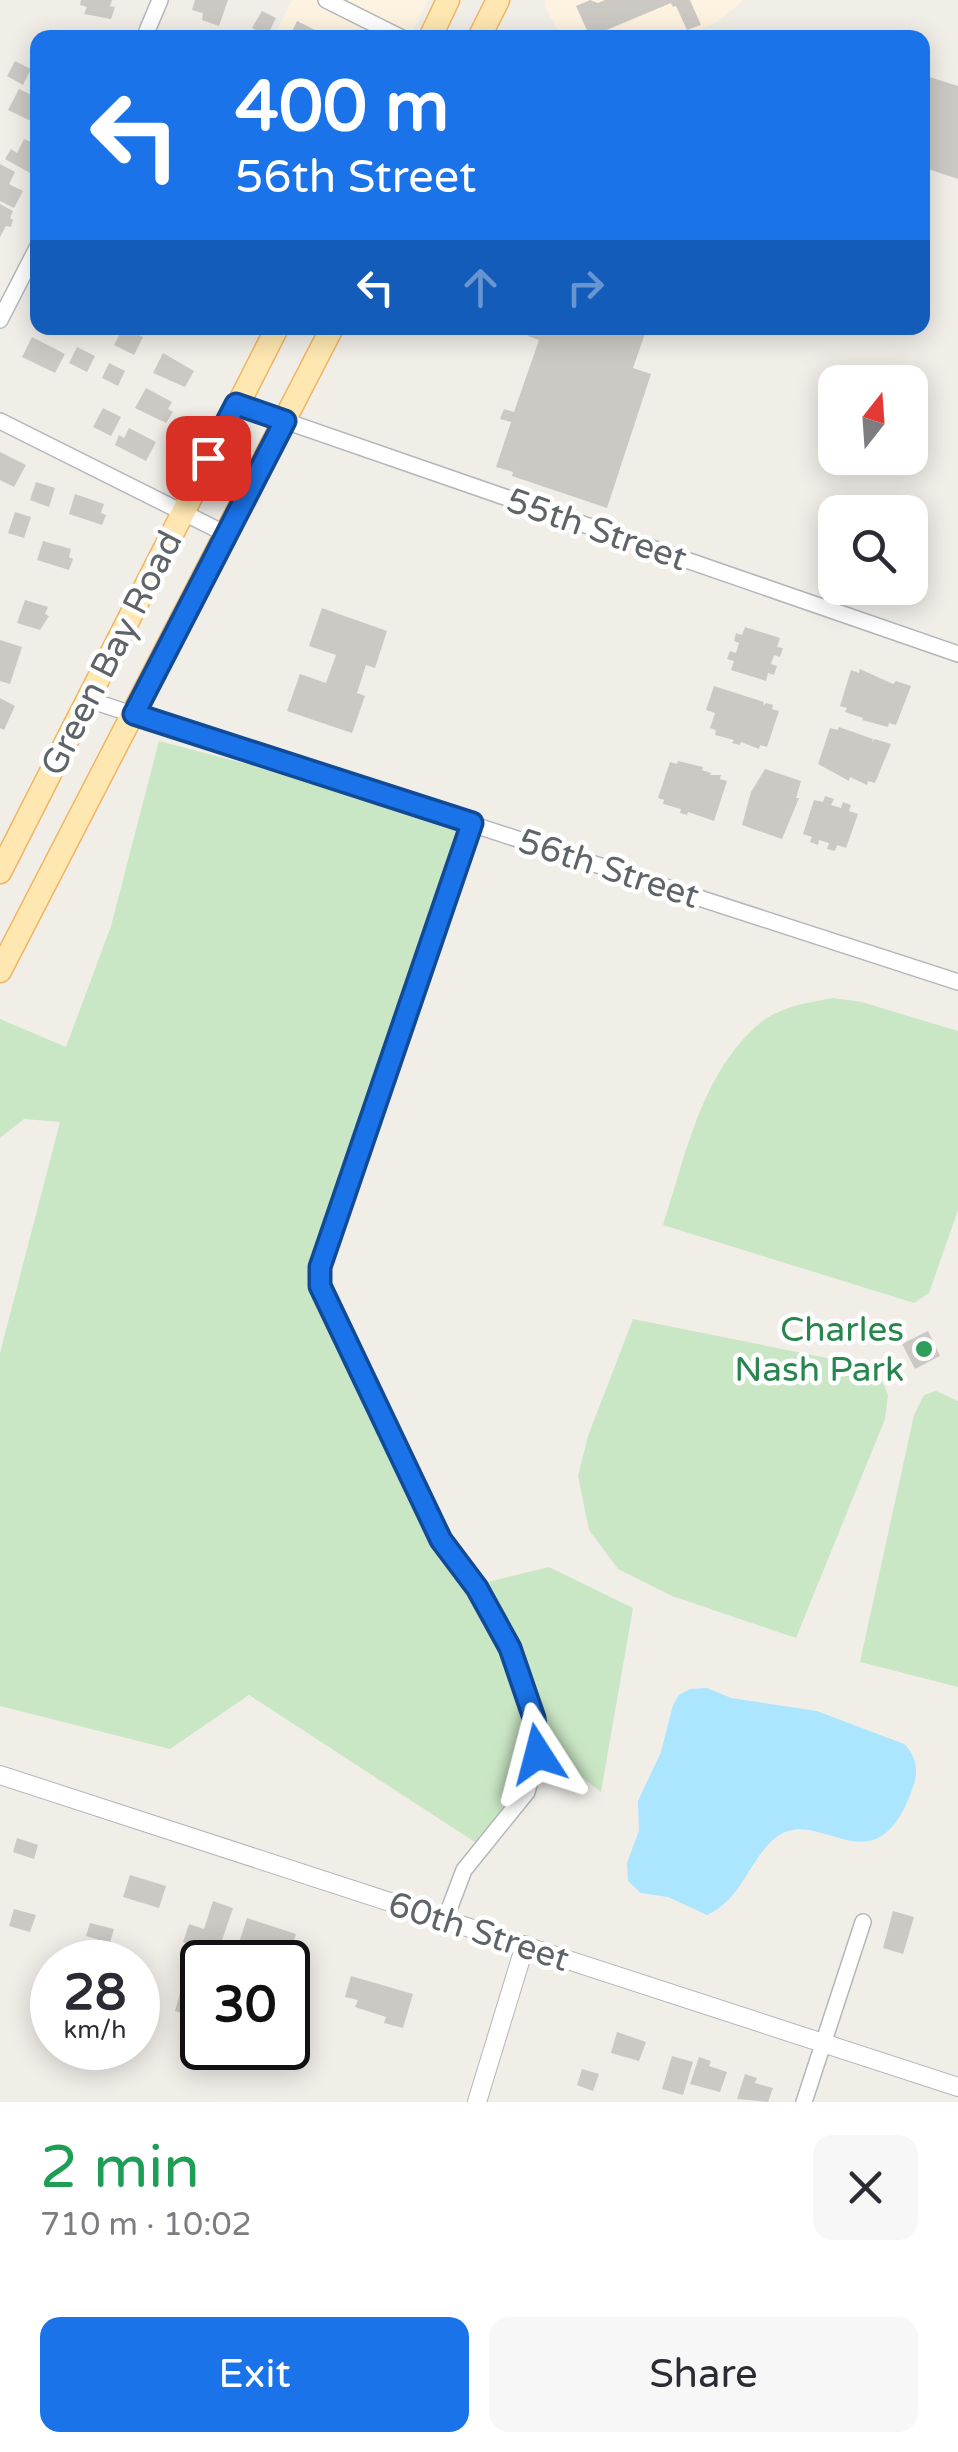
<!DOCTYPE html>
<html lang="en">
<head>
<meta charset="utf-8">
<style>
  body { margin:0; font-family:"Varela Round",sans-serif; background:#f7f7f7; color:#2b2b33; height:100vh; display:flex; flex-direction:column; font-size:38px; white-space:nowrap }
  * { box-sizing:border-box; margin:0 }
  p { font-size:32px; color:#7c7c81 }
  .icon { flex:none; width:55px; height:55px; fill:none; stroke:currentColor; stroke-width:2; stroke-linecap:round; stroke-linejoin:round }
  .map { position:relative; height:2102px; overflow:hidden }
  .details { display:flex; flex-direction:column; background:#fff; flex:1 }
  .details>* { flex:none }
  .banner { position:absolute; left:30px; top:30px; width:900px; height:305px; border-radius:20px; box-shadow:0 5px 25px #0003; background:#1a73e8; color:#fff; overflow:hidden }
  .needle { width:65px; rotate:17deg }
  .buttons { position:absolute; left:818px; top:365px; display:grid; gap:20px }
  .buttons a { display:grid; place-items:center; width:110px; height:110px; border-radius:20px; background:#fff; box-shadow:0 5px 25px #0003; font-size:50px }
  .speed { position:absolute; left:30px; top:1940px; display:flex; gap:20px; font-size:50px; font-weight:700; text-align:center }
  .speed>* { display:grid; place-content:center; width:130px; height:130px; border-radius:50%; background:#fff; box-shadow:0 5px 25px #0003; line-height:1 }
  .speed small { font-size:25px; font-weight:400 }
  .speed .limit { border:5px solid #111; border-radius:15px; background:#fff; color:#111 }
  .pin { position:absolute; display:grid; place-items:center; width:85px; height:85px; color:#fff; margin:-42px; border-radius:20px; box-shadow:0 5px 15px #0006 }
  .me { position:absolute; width:110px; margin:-55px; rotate:351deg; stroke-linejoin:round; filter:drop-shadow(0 0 8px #0008) }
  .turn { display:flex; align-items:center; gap:35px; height:210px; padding:0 40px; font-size:45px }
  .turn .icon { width:130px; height:130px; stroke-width:2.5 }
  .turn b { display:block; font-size:70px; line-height:85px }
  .lanes { display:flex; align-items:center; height:95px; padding:0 40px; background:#0003; justify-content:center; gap:50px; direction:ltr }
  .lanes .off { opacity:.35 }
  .round { display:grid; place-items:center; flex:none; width:105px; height:105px; border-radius:20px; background:#f7f7f7 }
  .headline { display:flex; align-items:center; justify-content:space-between; height:170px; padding:0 40px }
  h1 { font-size:60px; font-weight:600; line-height:75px; color:#1e9e55 }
  .primary-button { display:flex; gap:20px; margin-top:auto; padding:20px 40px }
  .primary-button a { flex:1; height:115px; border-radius:20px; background:#1a73e8; color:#fff; font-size:40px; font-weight:600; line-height:115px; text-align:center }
  .primary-button a+a { background:#f7f7f7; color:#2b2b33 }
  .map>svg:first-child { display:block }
  .commercial { fill:#fef3e0 }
  .green { fill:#cae7c5 }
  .water { fill:#abe5fe }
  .building { fill:#ccc9c5 }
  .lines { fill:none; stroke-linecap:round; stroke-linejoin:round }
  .minor-casing { stroke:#b3b6ba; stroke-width:18 }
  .tertiary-casing { stroke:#b3b6ba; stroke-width:20 }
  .primary-casing { stroke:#f0b562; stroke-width:25 }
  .minor { stroke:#fff; stroke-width:15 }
  .tertiary { stroke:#fff; stroke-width:18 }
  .primary { stroke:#fee7b0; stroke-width:22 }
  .route-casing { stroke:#114b97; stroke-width:25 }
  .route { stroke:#1a73e8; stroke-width:18 }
  .leisure-dot { fill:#2e9e5b; stroke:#fff; stroke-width:4 }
  .labels { text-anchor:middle; stroke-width:9; stroke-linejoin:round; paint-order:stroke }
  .street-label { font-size:35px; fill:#5f6468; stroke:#fff }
  .leisure-label { font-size:35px; fill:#27864d; stroke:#fff; text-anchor:end }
</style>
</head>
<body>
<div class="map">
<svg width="958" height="2102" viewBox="0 0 958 2102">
  <rect width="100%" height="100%" fill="#f1eee8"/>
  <g class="commercial">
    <path d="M292,0H428L410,37L273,38Z"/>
    <path d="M545,0H744L717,22L681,38L562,37L544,6Z"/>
  </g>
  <g class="green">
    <path d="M159,741L472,823L320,1286L441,1540L480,1584L549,1567L633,1608L601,1792L559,1759L487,1850L249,1695L170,1749L0,1706V1353L60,1122L24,1119L0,1138V1019L66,1047L111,926Z"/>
    <path d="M833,998L862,1002L958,1031V1210L929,1293L914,1303L663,1225C686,1155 701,1073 760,1023C779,1007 810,1002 833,998Z"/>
    <path d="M633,1319L877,1368L888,1395L885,1419L796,1638L672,1596L618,1569L589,1530L578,1476L588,1436Z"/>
    <path d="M936,1391L958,1401V1687L860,1662L914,1415L924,1395Z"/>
  </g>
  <path class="water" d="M707,1688L731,1698L817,1711L904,1744C916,1755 919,1771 913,1787C875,1897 818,1800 774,1839C747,1863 743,1898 707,1915L668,1897L641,1893L628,1881L627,1863L639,1831L638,1801L661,1752L673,1705L679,1695L690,1689Z"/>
  <g class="building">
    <path d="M81,0H112L110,6L115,7L111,19L84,14L87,7L80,5Z"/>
    <path d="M195,0H228L219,26L202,20L203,13L192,10Z"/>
    <path d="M590,0L598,3L605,0H690L701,25L687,30L676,6L673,7L671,3L590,37L576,6Z"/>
    <path d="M262,11L276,18L267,36L252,28Z"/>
    <path d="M297,21L331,38H289Z"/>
    <path d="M15,61L31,69L23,85L7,76Z"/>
    <path d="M923,75L958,86V179L922,167Z"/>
    <path d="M19,89L38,98V131L32,128L35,123L8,110Z"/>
    <path d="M24,139L38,145V164L32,174L5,159L11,149L17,153Z"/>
    <path d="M0,164L15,172L9,184L23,191L14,208L0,201Z"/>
    <path d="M0,204L13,211L10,218L13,220L11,227L6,226L0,237Z"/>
    <path d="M123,328L143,337L134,355L114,345Z"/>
    <path d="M531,328H647L633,368L651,374L607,508L512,476L513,472L496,467L511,422L500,419L504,409L514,412L539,340L528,336Z"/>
    <path d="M32,337L65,354L55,373L22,357Z"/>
    <path d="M77,347L95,356L87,372L69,363Z"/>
    <path d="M163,353L194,371L185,387L153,373Z"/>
    <path d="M109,363L125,371L118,386L102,378Z"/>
    <path d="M146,388L172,402L168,409L173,412L166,423L135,408Z"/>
    <path d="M103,408L121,417L111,436L93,427Z"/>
    <path d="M129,428L156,442L146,461L115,445L119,435L124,438Z"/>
    <path d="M0,452L26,465L14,487L0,480Z"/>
    <path d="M36,482L55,488L49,507L30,500Z"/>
    <path d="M75,494L104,504L101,513L106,515L102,525L69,514Z"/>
    <path d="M15,512L31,517L24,538L8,533Z"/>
    <path d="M43,541L71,549L69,557L73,559L69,570L37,560Z"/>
    <path d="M25,600L48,607L45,614L49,616L40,630L17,623Z"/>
    <path d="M322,608L387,631L375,668L366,665L357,693L365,696L352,733L287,711L300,674L326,683L336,655L309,646Z"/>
    <path d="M745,627L780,638L777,647L783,648L780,657L774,655L771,664L777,666L774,675L768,673L766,681L731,670L734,661L727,659L730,651L736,653L739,643L734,641L736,633L742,635Z"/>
    <path d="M0,640L22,647L10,684L0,681Z"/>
    <path d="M860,669L893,684L896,681L911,686L896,725L889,723L888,727L862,720L863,718L845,712L847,708L840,706L851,670L859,673Z"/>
    <path d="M714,686L764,702L763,706L766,703L773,705L772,709L779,711L767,747L760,745L759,749L741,742L740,745L732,743L734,740L715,735L716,730L710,728L715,713L706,710Z"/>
    <path d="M0,698L15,706L4,730L0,728Z"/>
    <path d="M839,727L873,739L872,742L875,739L891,744L875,783L868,781L867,785L850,777L849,781L818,764L830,728L838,730Z"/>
    <path d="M678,761L703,767L702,770L711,773L710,775H721L720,779L727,781L714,821L688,812L687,815L680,813L681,809L663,804L664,800L658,798L670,762L677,764Z"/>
    <path d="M765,769L801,781L796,798H799L782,839L742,825L751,792Z"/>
    <path d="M825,796L834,799L831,805L841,808L843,802L851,805L849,811L858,814L846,848L837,845L835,851L827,849L829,843L819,840L818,845L810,842L812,837L803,834L814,800L823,802Z"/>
    <path d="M928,1331L940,1356L915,1369L902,1344Z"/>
    <path d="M17,1838L38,1845L34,1859L13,1852Z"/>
    <path d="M130,1875L166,1886L159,1908L123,1897Z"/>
    <path d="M213,1901L233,1908L219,1949L201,1942L199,1947L183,1942L189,1924L204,1929Z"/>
    <path d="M14,1909L36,1915L30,1932L9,1926Z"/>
    <path d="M893,1911L914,1917L903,1954L883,1948Z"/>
    <path d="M247,1918L296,1934L287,1962L238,1946Z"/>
    <path d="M90,1923L114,1929L110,1943L86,1936Z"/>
    <path d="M288,1970L305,1976L297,2001L288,1998Z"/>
    <path d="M351,1976L413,1994L403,2028L384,2023L386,2017L355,2007L358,2000L345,1997Z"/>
    <path d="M182,1986L202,1992L199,2018L175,2011Z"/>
    <path d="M617,2032L646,2042L639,2061L611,2053Z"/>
    <path d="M672,2056L693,2062L683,2095L662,2089Z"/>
    <path d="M699,2057L711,2061L709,2066L727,2072L720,2092L690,2084Z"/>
    <path d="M582,2069L599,2074L593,2091L577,2085Z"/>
    <path d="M745,2074L757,2078L755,2083L773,2088L768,2102L737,2099Z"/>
  </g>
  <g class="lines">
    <defs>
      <g id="minor">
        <path d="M326,0L402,38"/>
        <path d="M144,38L160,0"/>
        <path d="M0,320L38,246"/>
        <path d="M236,404L958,654"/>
        <path d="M0,421L224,533"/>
        <path d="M89,700L958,982"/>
        <path d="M445,1920L464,1870L527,1792L538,1754L537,1733L526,1690L510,1648L477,1588L441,1540L320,1286V1267L472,823"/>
        <path d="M804,2102L863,1922"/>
      </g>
      <g id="tertiary">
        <path d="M0,1775L958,2087"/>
        <path d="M477,2102L525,1945"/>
      </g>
      <g id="primary">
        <path d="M430,38L448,0"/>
        <path d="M479,38L498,0"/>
        <path d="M0,872L277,328"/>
        <path d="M0,971L332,328"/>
      </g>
    </defs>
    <use href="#minor" class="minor-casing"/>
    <use href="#tertiary" class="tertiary-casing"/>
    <use href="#primary" class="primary-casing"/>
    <use href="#minor" class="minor"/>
    <use href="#tertiary" class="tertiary"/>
    <use href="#primary" class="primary"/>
  </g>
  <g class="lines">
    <defs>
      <path id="route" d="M208,458L236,404L285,421L134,714L472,823L320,1267V1286L441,1540L477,1588L510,1648L534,1718L538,1754"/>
    </defs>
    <use href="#route" class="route-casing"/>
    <use href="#route" class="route"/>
  </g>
  <circle class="leisure-dot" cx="924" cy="1349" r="10"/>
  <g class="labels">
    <g class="street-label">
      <text transform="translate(597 529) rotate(19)" y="12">55th Street</text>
      <text transform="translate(111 653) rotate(-63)" y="12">Green Bay Road</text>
      <text transform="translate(609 868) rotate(18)" y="12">56th Street</text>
      <text transform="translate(479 1931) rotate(18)" y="12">60th Street</text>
    </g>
    <g class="leisure-label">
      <text x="904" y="1341">Charles<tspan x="904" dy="40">Nash Park</tspan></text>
    </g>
  </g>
</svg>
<div class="buttons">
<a><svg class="needle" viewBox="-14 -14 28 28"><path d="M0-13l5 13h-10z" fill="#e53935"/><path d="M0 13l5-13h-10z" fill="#7c7c81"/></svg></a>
<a><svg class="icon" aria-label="search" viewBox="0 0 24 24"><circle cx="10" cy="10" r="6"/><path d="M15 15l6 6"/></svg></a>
</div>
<div class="speed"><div>28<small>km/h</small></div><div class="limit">30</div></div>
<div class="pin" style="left:208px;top:458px;background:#d93025"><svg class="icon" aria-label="arrive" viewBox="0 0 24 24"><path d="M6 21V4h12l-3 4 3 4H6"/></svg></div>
<svg class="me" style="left:538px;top:1754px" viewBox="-20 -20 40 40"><path d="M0-17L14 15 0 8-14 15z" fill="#1a73e8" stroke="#fff" stroke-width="4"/></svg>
<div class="banner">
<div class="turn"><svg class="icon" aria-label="left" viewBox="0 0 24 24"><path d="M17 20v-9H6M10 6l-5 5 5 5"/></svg><div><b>400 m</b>56th Street</div></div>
<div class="lanes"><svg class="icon" aria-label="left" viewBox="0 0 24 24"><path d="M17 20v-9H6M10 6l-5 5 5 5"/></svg><svg class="icon off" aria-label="ahead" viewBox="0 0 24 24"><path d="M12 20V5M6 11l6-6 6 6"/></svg><svg class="icon off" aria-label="right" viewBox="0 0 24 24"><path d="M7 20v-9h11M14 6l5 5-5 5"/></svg></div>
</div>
</div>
<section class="details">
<div class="headline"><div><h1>2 min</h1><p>710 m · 10:02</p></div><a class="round"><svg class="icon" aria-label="close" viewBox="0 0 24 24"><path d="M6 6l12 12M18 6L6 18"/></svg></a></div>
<div class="primary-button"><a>Exit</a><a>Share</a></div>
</section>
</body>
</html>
